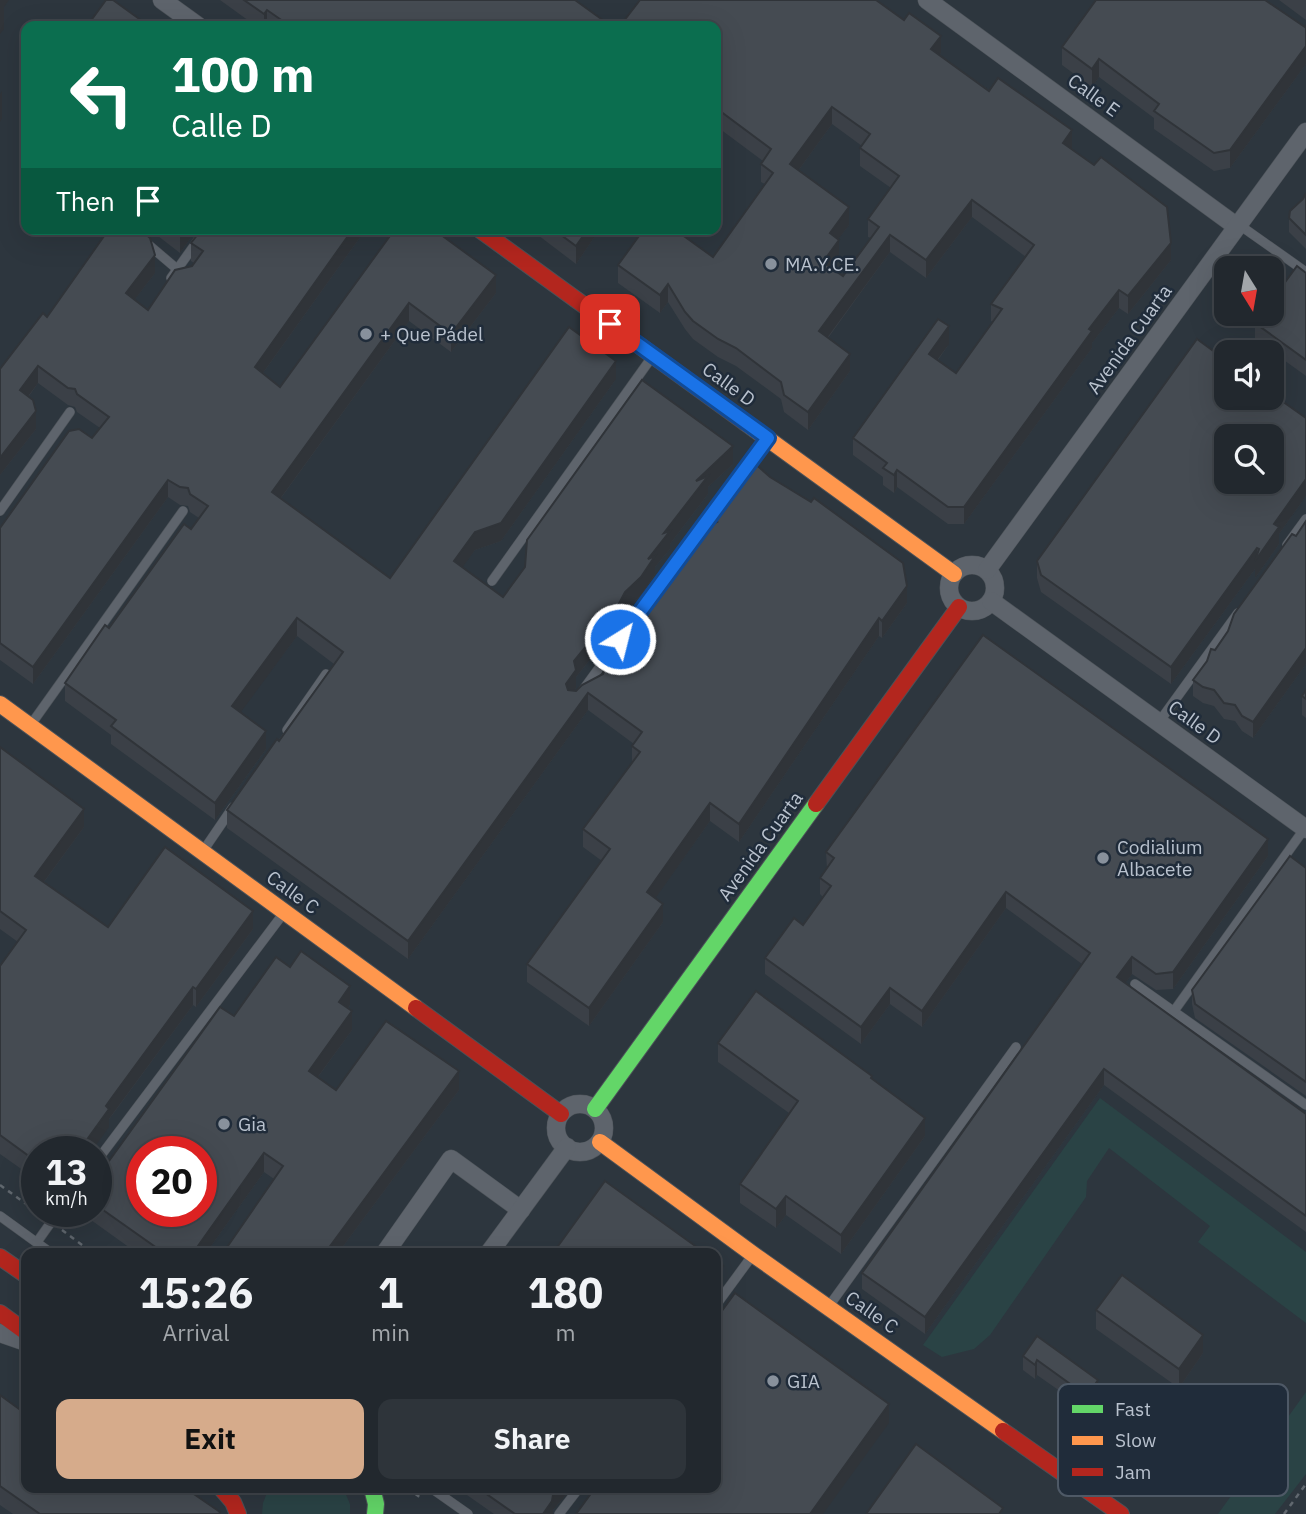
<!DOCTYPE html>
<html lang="en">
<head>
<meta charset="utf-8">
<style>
  body { margin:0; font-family:"IBM Plex Sans",sans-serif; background:#2e343a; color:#f1f3f6; height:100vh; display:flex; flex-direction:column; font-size:26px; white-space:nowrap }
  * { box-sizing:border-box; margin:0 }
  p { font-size:23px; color:#a2a6aa }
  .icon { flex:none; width:38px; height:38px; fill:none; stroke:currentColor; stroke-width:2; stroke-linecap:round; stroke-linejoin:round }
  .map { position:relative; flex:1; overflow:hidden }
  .sheet { position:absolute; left:21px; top:1248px; width:700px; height:245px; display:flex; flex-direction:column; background:#22282e; border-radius:14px; box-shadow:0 7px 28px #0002,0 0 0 2px #3f444a }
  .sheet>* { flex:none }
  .guide { position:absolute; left:21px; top:21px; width:700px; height:214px; border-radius:14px; box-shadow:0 7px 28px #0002,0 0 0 2px #3f444a; background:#0b6e4f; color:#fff; overflow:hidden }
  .needle { width:46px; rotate:169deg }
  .tools { position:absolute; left:1214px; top:256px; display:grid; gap:14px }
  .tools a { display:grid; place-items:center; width:70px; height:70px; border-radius:14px; background:#22282e; box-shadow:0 7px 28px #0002,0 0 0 2px #3f444a; font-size:35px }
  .speed { position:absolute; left:21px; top:1136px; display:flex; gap:14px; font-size:35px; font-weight:700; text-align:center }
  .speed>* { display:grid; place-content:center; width:91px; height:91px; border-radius:50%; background:#22282e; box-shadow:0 7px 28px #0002,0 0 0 2px #3f444a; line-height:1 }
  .speed small { font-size:18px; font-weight:400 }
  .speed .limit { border:10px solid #d22; background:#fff; color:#111 }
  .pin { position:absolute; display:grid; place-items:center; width:60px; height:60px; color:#fff; margin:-30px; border-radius:14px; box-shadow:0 4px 10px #0006 }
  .me { position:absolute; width:77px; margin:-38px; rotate:36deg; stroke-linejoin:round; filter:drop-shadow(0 0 5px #0008) }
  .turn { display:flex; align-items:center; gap:24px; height:147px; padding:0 35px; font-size:32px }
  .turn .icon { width:91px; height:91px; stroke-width:2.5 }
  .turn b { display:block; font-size:49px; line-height:60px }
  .then { display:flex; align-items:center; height:66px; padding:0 35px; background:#0003; gap:14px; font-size:26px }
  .eta { display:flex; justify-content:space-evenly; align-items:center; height:119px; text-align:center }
  .eta b { font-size:42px; font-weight:700; line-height:49px }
  .action { display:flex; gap:14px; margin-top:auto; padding:14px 35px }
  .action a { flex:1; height:80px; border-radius:14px; background:#d6ab8b; color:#111; font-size:28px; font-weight:700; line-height:80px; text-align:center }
  .action a+a { background:#2e343a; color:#f1f3f6 }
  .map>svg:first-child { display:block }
  .green { fill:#2a4345 }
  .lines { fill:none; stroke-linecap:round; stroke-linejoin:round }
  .lane-casing { stroke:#4c5258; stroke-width:10 }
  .street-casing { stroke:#4c5258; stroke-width:19 }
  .fast-casing { stroke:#4c5258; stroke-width:18 }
  .slow-casing { stroke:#4c5258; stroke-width:18 }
  .jam-casing { stroke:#4c5258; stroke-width:18 }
  .path { stroke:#61686f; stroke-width:2.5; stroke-dasharray:5 5; stroke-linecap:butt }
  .lane { stroke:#5e646c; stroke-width:9 }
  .street { stroke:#5e646c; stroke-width:18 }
  .fast { stroke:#63d668; stroke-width:16 }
  .slow { stroke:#ff974d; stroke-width:16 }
  .jam { stroke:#b3261e; stroke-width:16 }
  .wall { fill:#3b4047; fill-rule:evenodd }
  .shaded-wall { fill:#303439 }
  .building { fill:#454b52; stroke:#303439; stroke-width:2; fill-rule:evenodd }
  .route-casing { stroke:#114b97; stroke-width:18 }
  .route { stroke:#1a73e8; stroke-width:12 }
  .poi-dot { fill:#88919c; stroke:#202c3a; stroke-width:2.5 }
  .labels { text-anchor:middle; stroke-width:5; stroke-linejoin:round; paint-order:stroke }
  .street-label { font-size:19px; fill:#b9c2ce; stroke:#202c3a }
  .poi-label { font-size:19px; fill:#b9c2ce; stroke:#202c3a; text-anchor:start }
  .key { fill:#202c3a; stroke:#4e5966; stroke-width:2 }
  .key-label { font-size:19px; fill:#b9c2ce }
</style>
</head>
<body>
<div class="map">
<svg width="1306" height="1514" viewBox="0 0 1306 1514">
  <rect width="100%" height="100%" fill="#2d363e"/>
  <g class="green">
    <path d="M1100,1098L1306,1252V1323L1198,1242L1210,1226L1109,1148L1087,1181L1086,1197L990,1335L974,1349L942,1357L923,1345Z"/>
    <path d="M1306,1392V1474L1275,1514H1218Z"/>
    <path d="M269,1488H343L350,1504V1514H262L263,1503Z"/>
  </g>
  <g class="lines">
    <defs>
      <g id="lane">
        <path d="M1238,224L1306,272"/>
        <path d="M130,229L177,269"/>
        <path d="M171,278L206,229"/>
        <path d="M0,511L70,412"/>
        <path d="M1287,545L1306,519"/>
        <path d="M671,569L767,439"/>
        <path d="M492,581L652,357"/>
        <path d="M583,690L655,591"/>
        <path d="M1159,722L1238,613"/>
        <path d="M32,723L183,511"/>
        <path d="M287,730L326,674"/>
        <path d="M203,851L233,807"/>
        <path d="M1135,984L1306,1105"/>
        <path d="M1174,1011L1305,828"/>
        <path d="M96,1162L283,914"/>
        <path d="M0,1216L51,1253"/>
        <path d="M37,1242L59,1211"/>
        <path d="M716,1305L752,1256"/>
        <path d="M829,1306L1016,1047"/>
        <path d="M431,1488L468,1514"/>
        <path d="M559,1514L579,1488"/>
      </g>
      <g id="street">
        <path d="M162,0L198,26"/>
        <path d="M927,0L1236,226"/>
        <circle cx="972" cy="588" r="23"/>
        <path d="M987,570L1306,132"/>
        <path d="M991,601L1306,829"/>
        <circle cx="580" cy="1128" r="24"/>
        <path d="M385,1253L451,1159L521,1210"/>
        <path d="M489,1253L567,1147"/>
        <path d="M0,1333L26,1342"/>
      </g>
      <g id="fast">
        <path d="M595,1109L816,804"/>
        <path d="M372,1488L376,1504L375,1514"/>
      </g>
      <g id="slow">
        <path d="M746,423L954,574"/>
        <path d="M0,704L416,1008"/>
        <path d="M600,1142L754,1255L1003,1431"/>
      </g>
      <g id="jam">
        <path d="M479,229L746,423"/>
        <path d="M816,804L959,607"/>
        <path d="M416,1008L561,1114"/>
        <path d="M0,1257L26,1275"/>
        <path d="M0,1313L26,1332"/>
        <path d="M1003,1431L1121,1514"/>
        <path d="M221,1488L233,1502L238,1514"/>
      </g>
    </defs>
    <use href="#lane" class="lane-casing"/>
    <use href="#street" class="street-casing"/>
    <use href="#fast" class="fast-casing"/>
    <use href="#slow" class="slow-casing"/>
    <use href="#jam" class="jam-casing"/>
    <g class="path">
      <path d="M0,1185L40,1214"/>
      <path d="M62,1230L93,1253"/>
      <path d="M407,1488L421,1498"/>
      <path d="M1284,1514L1306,1484"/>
    </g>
    <use href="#lane" class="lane"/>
    <use href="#street" class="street"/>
    <use href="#fast" class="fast"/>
    <use href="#slow" class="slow"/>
    <use href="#jam" class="jam"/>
  </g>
  <g class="wall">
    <path d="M220,0H575L611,26H256Z"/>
    <path d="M1279,0H1306V20Z"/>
    <path d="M1306,25V64L1230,168L1214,171L1154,129V118L1099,77L1092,87L1062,65V47L1305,27Z"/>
    <path d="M716,26L941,53L939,55L1072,148L1071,149L1171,260L1128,314L1119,308L1092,343V348L964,524H948L897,487L894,493L883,485V477L853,455V438L949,344L938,360L956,373L993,322L991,321V304L1026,257L972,217L926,278L890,252L828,338L850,371L808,430L784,412L781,399L736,366L718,357L693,339L685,329L668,302L660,313L618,283V265L713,257L765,184L761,182V164L763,161L716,126ZM832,124L862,146L860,148V166L891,188L868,219V237L871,238L843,276L832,268L839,257L838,239L849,225L798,171Z"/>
    <path d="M26,111V137L22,135V117Z"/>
    <path d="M1306,193V249L1289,232V218L1303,199Z"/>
    <path d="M149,229H197L180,253Z"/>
    <path d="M202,229H366L263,373L280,387L395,229L496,293L451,352L409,321L281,498L390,578L616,379L501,541L475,550L462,567L503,597L733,464L708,487V494L670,544V549L655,567V574L641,595L625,610L613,633L611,631L599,645V655L596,660L592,657L576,677V688L573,691H576L603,674L711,525V518L907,603L882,638L879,636L739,842L710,821L655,898L663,922L589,1026L527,982V964L602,861L583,847V829L632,762V746L634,744L588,710L408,959L227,828V810L334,664L297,636L240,712L266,749L215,820L111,744V735L65,701V683L199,518L190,512L188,506L180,505L168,497L33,684L0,660V528L92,438L100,428L77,412L75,407L68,405L38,383L29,396L36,429L0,475V369L47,317L155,273L135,299L148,310L194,263L191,261V243Z"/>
    <path d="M530,229H600L576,264Z"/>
    <path d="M1306,273V376L1255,339V323Z"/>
    <path d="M1306,418V496L1279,534V544L1255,578V569L1171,684L1041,592L1037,578V561Z"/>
    <path d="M1306,521V664L1253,738L1242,731L1235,721L1224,719L1214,706L1203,703L1193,696V680L1296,536Z"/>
    <path d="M1306,690V718L1302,715V696Z"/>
    <path d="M0,747L84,827L44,882L108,927L253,929L196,1007L193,1005L113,1114L109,1119V1127L37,1152V1180L0,1154V966L18,942L0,929Z"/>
    <path d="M826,852L1268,856L1173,989L1156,990L1132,974L1125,983L1306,1114V1232L1104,1085L925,1334L862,1289V1273L1082,964L1006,908L922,1027L890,1004L861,1044L765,974V958L803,925L823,897L820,894V878L827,869Z"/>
    <path d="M1306,868V1096L1195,1018L1192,1004V990Z"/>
    <path d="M290,967L350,1005L348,1009L352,1030L318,1077L336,1090H459L338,1253H223L274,1179L264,1172L206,1253H137L84,1215V1211H96V1179L234,1016Z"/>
    <path d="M718,1043L872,1080L925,1136L841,1254L786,1215L776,1228L740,1203V1184L789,1113L718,1062Z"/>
    <path d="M1096,1310L1203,1353L1179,1388L1096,1329Z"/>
    <path d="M1037,1336L1098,1394L1087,1410L1037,1375L1035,1379L1023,1370V1356Z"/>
    <path d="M0,1395L26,1488L220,1514H13L0,1505Z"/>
    <path d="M1112,1421L1188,1460L1173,1480L1112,1435Z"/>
    <path d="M457,1488H572L553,1510V1514H494Z"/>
  </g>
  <g class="shaded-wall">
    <path d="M0,0H9L4,7V29L0,34Z"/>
    <path d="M267,10V26H264V14Z"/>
    <path d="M941,36V53L931,67V49Z"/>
    <path d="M1306,46V64L1230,168V150Z"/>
    <path d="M1099,59V77L1092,87V69Z"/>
    <path d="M2,91V118L0,122V94Z"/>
    <path d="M832,107V124L790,182V164Z"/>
    <path d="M1072,130V148L1063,160V143Z"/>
    <path d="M972,200V217L926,278V260Z"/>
    <path d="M849,207V225L830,250V233Z"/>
    <path d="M184,229H197L180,253V235Z"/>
    <path d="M353,229H366L255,384V367Z"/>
    <path d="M588,229H600L576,264V246Z"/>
    <path d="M890,235V252L819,349V331Z"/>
    <path d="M839,240V257L823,279V262Z"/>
    <path d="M1171,243V260L1128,314V296Z"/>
    <path d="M155,255V273L126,311V293Z"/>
    <path d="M496,275V293L451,352V334Z"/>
    <path d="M668,284V302L660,313V295Z"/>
    <path d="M1119,290V308L1092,343V348L964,524V507L1089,329Z"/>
    <path d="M409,303V321L272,510V492Z"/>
    <path d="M949,326V344L929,371V354Z"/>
    <path d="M850,354V371L808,430V412Z"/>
    <path d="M616,361V379L501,541L475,550L454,579V561L475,532Z"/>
    <path d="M38,366V383L20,407V390Z"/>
    <path d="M36,411V429L0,475V458Z"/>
    <path d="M733,446V464L708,487V494L670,544V549L655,567V574L641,595L625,610L613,633V615L625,592L664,533L696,481Z"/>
    <path d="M897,470V487L894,493V475Z"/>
    <path d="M1306,479V496L1279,534V544L1255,578V569L1171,684V667L1257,548V557L1274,524Z"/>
    <path d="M168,480V497L33,684V667Z"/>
    <path d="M907,586V603L882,638V621Z"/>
    <path d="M611,613V631L599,645V655L596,660V643L599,628Z"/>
    <path d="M297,618V636L232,724V706Z"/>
    <path d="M879,618V636L739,842V824Z"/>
    <path d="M592,639V657L576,677V688L566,702V684L574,661Z"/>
    <path d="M1306,648V664L1253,738V722Z"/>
    <path d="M588,693V710L408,959V941Z"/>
    <path d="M266,731V749L215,820V803Z"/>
    <path d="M710,803V821L647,910V892Z"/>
    <path d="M84,809V827L35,894V876Z"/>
    <path d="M1268,839V856L1173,989V972Z"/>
    <path d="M1006,892V908L922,1027V1011Z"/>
    <path d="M663,904V922L589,1026V1008Z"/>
    <path d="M253,911V929L196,1007V989Z"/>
    <path d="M1132,957V974L1117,994V977Z"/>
    <path d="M350,986V1005L339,1021V1002Z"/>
    <path d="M193,987V1005L109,1119V1127L91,1152H78L106,1106Z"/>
    <path d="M890,988V1004L861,1044V1027Z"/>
    <path d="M352,1011V1030L309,1089V1071Z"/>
    <path d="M1104,1069V1085L925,1334V1317Z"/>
    <path d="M459,1071V1090L338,1253H325Z"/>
    <path d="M925,1118V1136L841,1254V1235Z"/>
    <path d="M264,1153V1172L206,1253H193Z"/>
    <path d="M786,1196V1215L776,1228V1209Z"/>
    <path d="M723,1266V1281L716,1290V1275Z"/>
    <path d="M1203,1335V1353L1179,1388V1369Z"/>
    <path d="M1037,1360V1375L1035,1379V1365Z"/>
    <path d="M1098,1380V1394L1087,1410V1396Z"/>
    <path d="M889,1404V1423L823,1514H810Z"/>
    <path d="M1188,1445V1460L1173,1480V1466Z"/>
    <path d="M560,1488H572L553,1510V1514H543L553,1495Z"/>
  </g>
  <g class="building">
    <path d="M106,0H113L149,26H87Z"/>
    <path d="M244,0H575L611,26H290L267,10L264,14Z"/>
    <path d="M640,0H876L904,20L909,13L941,36L931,49L989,91L998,78L1072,130L1063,143L1094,165L1101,157L1167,207L1171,243L1128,296L1119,290L1089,329L1092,331L964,507H948L897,470L894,475L883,468L887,463L853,438L938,319L949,326L929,354L956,373L1002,309L991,304L1034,245L972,200L926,260L890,235L819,331L850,354L808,412L784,395L781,382L736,348L718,339L693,321L685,312L668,284L660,295L618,265L644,229H674L713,257L773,173L761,164L771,149L716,108V26H620ZM832,107L870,134L860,148L899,176L868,219L879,227L843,276L823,262L839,240L830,233L849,207L790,164Z"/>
    <path d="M1096,0H1265L1305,27L1306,25V46L1230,150L1214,153L1154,111L1159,104L1099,59L1092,69L1062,47Z"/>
    <path d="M162,22L169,26H159Z"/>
    <path d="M26,111V120L22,117Z"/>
    <path d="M1306,193V235L1289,218L1290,211L1303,199Z"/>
    <path d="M109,229H140L150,238L155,255L126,293L148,310L175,270L192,266L203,251L191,243L202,229H353L255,367L280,387L395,229H433L496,275L451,334L409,303L272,492L390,578L569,327L616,361L501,523L475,532L454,561L503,597L525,567L527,540L642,380L733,446L696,481L708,476L664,533L670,531L648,559L655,556L641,577L625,592L613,615L611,613L599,628V637L596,643L592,639L574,661L576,670L566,684L568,690L576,691L582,685L603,674L606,660L613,650L624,644L628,625L646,614L649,599L677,561L689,555L690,542L698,532L717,522L711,518L714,506L731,495L735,477L746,462L751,460L770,477L811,502L814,498L903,563L907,586L882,621L879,618L739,824L710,803L647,892L663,904L589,1008L527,964L610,849L583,829L640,752L632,746L642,732L588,693L408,941L227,810L277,739L279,741L343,652L297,618L232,706L266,731L215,803L111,726L116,720L65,683L105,625L109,628L184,524L191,529L208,506L190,494L188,488L180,487L168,480L33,667L0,643V528L69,431L79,429L92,438L109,417L77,394L75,389L68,388L38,366L20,390L33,400L36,411L0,458V369L43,313L47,317Z"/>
    <path d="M173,229H184L180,235Z"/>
    <path d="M553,229H588L576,246Z"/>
    <path d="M1297,266L1306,273V360L1255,323L1262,313H1272V300Z"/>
    <path d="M1197,339L1227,361V397H1272V394L1306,418V479L1274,524L1279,527L1255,561L1259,549L1257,548L1171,667L1041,575L1037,561ZM1227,436H1272V481H1227Z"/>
    <path d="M1306,521V648L1253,722L1242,716L1235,705L1224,703L1214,690L1203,687L1193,680L1207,661L1211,649L1215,650L1228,631L1234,614L1292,534L1296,536Z"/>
    <path d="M983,635L1268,839L1173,972L1156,974L1132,957L1117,977L1306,1114V1216L1104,1069L925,1317L862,1273L1090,953L1006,892L922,1011L890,988L861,1027L765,958L794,918L803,925L831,886L820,878L834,858L826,852Z"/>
    <path d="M1306,690V699L1302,696Z"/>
    <path d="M0,747L84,809L35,876L108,927L165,847L253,911L196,989L193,987L113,1096L106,1106L109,1109L78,1152H37V1162L0,1135V966L26,930L0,911Z"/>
    <path d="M1290,856L1306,868V1082L1195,1004L1192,990Z"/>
    <path d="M301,951L350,986L339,1002L352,1011L309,1071L336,1090L386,1021L459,1071L325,1253H223L283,1166L264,1153L193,1253H164L96,1205V1179L220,1007L234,1016L276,957L290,967ZM142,1152H201V1211H142Z"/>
    <path d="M756,991L872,1076L871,1078L925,1118L841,1235L786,1196L776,1209L740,1184L798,1101L718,1043Z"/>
    <path d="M605,1181L705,1253H553Z"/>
    <path d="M716,1261L723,1266L716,1275Z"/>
    <path d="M1122,1275L1203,1335L1179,1369L1096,1310Z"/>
    <path d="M735,1293L889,1404L810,1514H576L595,1488H716V1319Z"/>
    <path d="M1037,1336L1098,1380L1087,1396L1037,1360L1035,1365L1023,1356Z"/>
    <path d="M0,1395L26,1414V1488H185L220,1512L219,1514H40L0,1486Z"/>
    <path d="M916,1444L1003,1508L999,1514H866Z"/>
    <path d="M478,1488H560L553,1495L552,1501L543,1514H515Z"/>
  </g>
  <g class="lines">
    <defs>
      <path id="route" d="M610,324L768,438L620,639"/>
    </defs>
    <use href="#route" class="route-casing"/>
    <use href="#route" class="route"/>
  </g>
  <g class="poi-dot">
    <circle cx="771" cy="264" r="7"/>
    <circle cx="366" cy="334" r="7"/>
    <circle cx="1103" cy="858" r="7"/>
    <circle cx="224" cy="1124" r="7"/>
    <circle cx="773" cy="1381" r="7"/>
  </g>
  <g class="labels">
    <g class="street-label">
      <text transform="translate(1094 95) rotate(36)" y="7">Calle E</text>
      <text transform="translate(1129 339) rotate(-54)" y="7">Avenida Cuarta</text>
      <text transform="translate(729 384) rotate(36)" y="7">Calle D</text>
      <text transform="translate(1195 722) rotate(36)" y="7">Calle D</text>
      <text transform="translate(760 846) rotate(-54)" y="7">Avenida Cuarta</text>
      <text transform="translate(293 892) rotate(36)" y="7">Calle C</text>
      <text transform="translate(872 1312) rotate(35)" y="7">Calle C</text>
    </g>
    <g class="poi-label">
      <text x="785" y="271">MA.Y.CE.</text>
      <text x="380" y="341">+ Que Pádel</text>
      <text x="1117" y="854">Codialium<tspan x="1117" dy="22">Albacete</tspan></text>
      <text x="238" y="1131">Gia</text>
      <text x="787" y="1388">GIA</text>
    </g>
  </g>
  <rect x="1058" y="1384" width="230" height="112" rx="10" class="key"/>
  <rect x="1072" y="1405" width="31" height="8" fill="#63d668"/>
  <rect x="1072" y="1436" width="31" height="9" fill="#ff974d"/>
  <rect x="1072" y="1468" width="31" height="8" fill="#b3261e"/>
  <g class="key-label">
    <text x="1115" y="1416">Fast</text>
    <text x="1115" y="1447">Slow</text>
    <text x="1115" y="1479">Jam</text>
  </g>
</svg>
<div class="tools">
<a><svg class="needle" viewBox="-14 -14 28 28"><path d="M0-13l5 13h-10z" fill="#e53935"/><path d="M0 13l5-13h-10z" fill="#a2a6aa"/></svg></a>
<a><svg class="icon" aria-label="sound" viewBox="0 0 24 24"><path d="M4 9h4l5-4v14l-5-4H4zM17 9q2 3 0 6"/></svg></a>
<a><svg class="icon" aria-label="search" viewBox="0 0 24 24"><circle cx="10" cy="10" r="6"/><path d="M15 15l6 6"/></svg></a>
</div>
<div class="speed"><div>13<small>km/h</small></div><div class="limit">20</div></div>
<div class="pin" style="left:610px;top:324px;background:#d93025"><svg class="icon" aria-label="arrive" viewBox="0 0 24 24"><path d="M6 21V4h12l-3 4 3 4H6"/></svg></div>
<svg class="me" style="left:620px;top:639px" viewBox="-20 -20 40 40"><circle r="17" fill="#1a73e8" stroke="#fff" stroke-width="3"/><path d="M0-11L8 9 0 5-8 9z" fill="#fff"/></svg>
<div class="guide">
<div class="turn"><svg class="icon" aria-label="left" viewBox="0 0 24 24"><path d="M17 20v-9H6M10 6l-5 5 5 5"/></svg><div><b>100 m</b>Calle D</div></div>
<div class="then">Then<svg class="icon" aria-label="arrive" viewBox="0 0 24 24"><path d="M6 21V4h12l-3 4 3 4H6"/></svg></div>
</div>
<section class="sheet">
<div class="eta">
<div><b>15:26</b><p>Arrival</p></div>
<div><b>1</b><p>min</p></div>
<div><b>180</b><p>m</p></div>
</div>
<div class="action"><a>Exit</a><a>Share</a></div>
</section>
</div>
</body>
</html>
